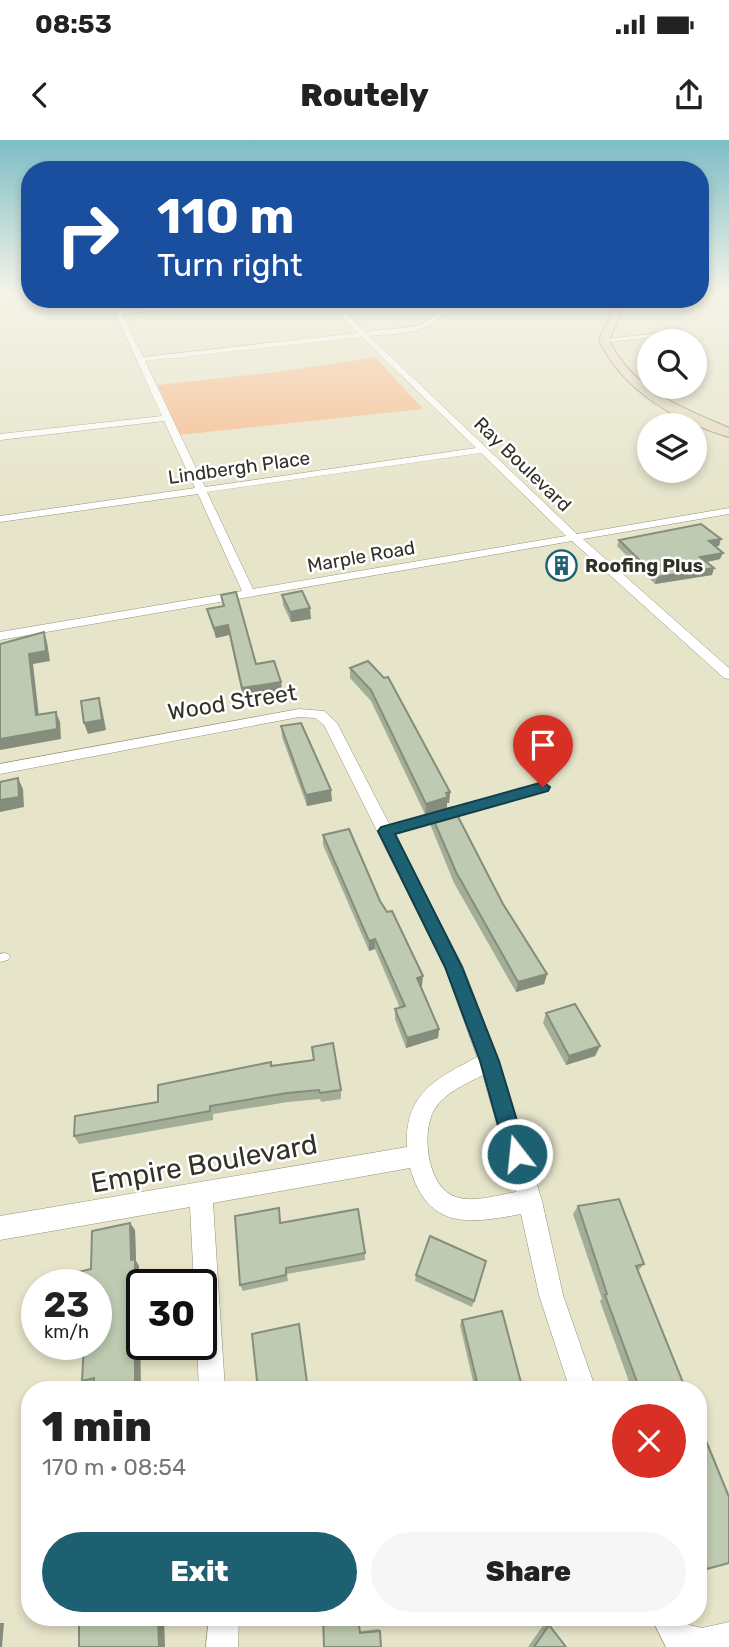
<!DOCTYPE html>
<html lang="en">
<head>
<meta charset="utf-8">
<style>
  body { margin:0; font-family:Rubik,sans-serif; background:#f6f6f6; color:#222; height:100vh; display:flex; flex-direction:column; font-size:26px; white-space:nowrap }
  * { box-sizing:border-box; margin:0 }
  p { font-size:23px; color:#767676 }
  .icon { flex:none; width:38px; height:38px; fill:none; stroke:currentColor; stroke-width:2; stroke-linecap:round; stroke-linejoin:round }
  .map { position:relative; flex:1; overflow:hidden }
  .side { position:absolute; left:21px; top:1241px; width:686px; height:245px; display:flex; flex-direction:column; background:#fff; border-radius:28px; box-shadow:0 4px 10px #0003 }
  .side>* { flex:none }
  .banner { position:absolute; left:21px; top:21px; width:688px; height:147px; border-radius:28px; box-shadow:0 4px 10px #0003; background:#1a4fa0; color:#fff; overflow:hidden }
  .fabs { position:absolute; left:637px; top:189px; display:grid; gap:14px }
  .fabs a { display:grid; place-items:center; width:70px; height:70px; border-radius:50%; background:#fff; box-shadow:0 4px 10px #0003; font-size:35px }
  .speed { position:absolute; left:21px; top:1129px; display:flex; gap:14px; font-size:35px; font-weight:700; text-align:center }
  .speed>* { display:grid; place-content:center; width:91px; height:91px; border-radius:50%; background:#fff; box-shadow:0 4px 10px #0003; line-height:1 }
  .speed small { font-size:18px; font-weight:400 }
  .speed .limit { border:4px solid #111; border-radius:10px; background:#fff; color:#111 }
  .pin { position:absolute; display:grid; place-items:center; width:60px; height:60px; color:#fff; margin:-72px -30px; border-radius:50% 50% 50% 0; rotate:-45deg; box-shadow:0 0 7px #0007 }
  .pin .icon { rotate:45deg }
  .me { position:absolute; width:77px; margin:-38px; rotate:344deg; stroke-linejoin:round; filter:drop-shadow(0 0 5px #0008) }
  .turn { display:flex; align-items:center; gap:24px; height:147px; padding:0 21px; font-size:32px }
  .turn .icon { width:91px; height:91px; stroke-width:2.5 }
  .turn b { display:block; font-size:49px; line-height:60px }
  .round { display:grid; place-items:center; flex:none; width:74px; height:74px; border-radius:37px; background:#f6f6f6 }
  .overview { display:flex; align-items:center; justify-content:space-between; height:119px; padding:0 21px }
  h1 { font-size:42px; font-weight:800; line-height:52px }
  .button { display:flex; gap:14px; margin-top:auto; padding:14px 21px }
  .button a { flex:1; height:80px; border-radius:42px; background:#1c6072; color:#fff; font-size:28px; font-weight:800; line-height:80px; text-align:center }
  .button a+a { background:#f6f6f6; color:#222 }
  .status { display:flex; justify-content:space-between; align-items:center; height:49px; padding:0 35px; background:#fff; direction:ltr }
  .status svg { height:19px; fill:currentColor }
  header { display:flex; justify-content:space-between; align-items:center; height:91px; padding:0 21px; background:#fff; font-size:32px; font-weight:800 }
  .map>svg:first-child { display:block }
  .green { fill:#f7b888 }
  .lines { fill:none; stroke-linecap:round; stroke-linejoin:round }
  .lane-casing { stroke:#949279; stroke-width:1 }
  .street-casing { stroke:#949279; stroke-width:1 }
  .secondary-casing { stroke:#949279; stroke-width:2 }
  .lane { fill:#fff; fill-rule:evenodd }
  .street { fill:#fff; fill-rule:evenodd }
  .secondary { fill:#e8dbc1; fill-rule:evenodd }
  .wall { fill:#a3ae98 }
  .shaded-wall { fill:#858d7c }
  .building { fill:#becab1; stroke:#858d7c; stroke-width:2 }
  .route { fill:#1c6072; stroke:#123e4a; stroke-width:2 }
  .labels { text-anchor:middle; stroke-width:5; stroke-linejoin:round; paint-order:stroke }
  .far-street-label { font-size:19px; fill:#323127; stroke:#fff }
  .far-poi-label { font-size:19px; font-weight:bold; fill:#323127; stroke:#fff; text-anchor:start }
  .street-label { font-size:23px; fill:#323127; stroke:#fff }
  .near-street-label { font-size:28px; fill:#323127; stroke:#fff }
</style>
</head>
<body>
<div class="status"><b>08:53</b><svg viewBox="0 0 49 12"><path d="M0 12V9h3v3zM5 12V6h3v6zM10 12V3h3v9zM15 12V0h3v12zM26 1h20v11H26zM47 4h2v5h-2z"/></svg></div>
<header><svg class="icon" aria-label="back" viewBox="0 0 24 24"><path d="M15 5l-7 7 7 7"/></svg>Routely<svg class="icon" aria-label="share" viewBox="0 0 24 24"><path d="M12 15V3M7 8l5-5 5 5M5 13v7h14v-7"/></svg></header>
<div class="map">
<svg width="729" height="1507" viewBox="0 0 729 1507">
  <rect width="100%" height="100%" fill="#e6e4c9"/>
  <path class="green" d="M375,217L423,269L179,295L158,245L277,232Z"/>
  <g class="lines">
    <defs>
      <g id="lane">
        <path d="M543,644L546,645L547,647L546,649L386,694L382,691L386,688Z"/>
        <path d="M5,813L8,814L10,817L8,820L0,822V814Z"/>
      </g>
      <g id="street">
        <path d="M109,159H115L120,170L267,159L122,174L143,217L358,193L324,159H331L365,192L418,186L437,175L444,159H450C435,197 405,192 369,196L577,394L729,368V374L583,399L729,528V539L724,538L572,401L0,500V492L242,451L198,354L0,382V376L195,348L164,281L0,300V294L162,276ZM362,197L476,308L205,347L145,221ZM481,313L566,396L253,449L207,352Z"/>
        <path d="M675,191L678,195L604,202L600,200Z"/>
        <path d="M299,569L324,571L337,583L463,827L499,921L542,1061L563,1155L596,1250H570L539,1155L521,1074C469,1084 428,1090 410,1028L213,1063L225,1250H199L197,1204H201V1144H194L190,1067L0,1100V1076L407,1007C404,953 436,939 477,917L445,827L324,585L315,578L299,577L0,634V624ZM483,935L516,1052C498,1055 474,1063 456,1057C427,1048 421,993 434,970C444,953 466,944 483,935Z"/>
        <path d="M209,1477H239L238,1507H206Z"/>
        <path d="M651,1477H683L689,1485L702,1488L729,1482V1507H666Z"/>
      </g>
      <path id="secondary" d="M608,159H618L622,171L609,200C633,250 681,267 729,288V297C677,282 622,250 599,200L612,171Z"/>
    </defs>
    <use href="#lane" class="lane-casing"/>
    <use href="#street" class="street-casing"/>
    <use href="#secondary" class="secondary-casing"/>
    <use href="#lane" class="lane"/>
    <use href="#street" class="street"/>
    <use href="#secondary" class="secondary"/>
  </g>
  <g class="wall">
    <path d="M619,400L719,406H715L720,419L706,422L712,435L655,444L617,406Z"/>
    <path d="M221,455L256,524L281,542L282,551L243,558L229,495L216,498L209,478L207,469L223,466Z"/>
    <path d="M282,455L311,479L291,482L283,465Z"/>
    <path d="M368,521L450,652L449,663H447V668L425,674L371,561L350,538V528Z"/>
    <path d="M281,586L332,661L307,666L282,597Z"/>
    <path d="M431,674L547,834L544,844L516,852L454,743L430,684Z"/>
    <path d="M323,695L380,761L422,846L421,847L439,889L438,898L406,908L395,879V869L400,868L375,809L369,811L323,705Z"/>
    <path d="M546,873L600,906L595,916L566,925L543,883Z"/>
    <path d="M271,926L341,950V959L321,962L320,959L288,962L213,974V980L79,1004L74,996L158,962Z"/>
    <path d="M578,1066L644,1124L638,1131L686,1250H632L600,1161L602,1159L573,1074Z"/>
    <path d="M280,1075L281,1083L365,1113V1120L287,1134L288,1141L243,1151L240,1145Z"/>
    <path d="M135,1090L136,1121L139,1126L94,1244L89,1245L82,1241L96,1144L91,1129Z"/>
    <path d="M416,1135L474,1161L472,1167L415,1141Z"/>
    <path d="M462,1180L523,1250H475L460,1185Z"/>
    <path d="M698,1281L707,1429H698Z"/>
    <path d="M323,1477L360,1491L379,1489L381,1507Z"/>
    <path d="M544,1484L549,1485L566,1507H528Z"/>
  </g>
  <g class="shaded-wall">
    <path d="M721,399L719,406L706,408L709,401Z"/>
    <path d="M723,413L720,419L697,424L700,417Z"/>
    <path d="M714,428L712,435L655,444L657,437Z"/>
    <path d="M310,468L311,479L291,482L290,472Z"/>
    <path d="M228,485L229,495L216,498L214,488Z"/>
    <path d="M44,492L47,502L50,521L33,524L40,586L36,575L29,514Z"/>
    <path d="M281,542L282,551L243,558L242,548Z"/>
    <path d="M99,558L102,569L106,590L88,594L84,583Z"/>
    <path d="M56,572L60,582L61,599L0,610V599Z"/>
    <path d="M18,638L23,649L24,667L0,672V660Z"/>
    <path d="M331,650L332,661L307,666L306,655Z"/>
    <path d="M450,652L449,663H447V668L425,674L426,664L446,653Z"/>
    <path d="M375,799V809L369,811V801Z"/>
    <path d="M547,834L544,844L516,852L518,842Z"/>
    <path d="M423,836L422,846L417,848V838Z"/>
    <path d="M439,889L438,898L406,908L407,898Z"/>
    <path d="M600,906L595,916L566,925L569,916Z"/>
    <path d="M130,1083L135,1090L136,1121L139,1126L141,1250H135Z"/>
    <path d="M158,1477H164L165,1507H159Z"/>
    <path d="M0,1483H4L2,1507H0Z"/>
  </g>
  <g class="building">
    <path d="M701,384L721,399L709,401L723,413L700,417L714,428L657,437L619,400Z"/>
    <path d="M302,451L310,468L290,472L282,455Z"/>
    <path d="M236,452L256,524L274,521L281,542L242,548L228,485L214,488L207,469L224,466L221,455Z"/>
    <path d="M44,492L46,511L29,514L36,575L56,572L57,589L0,599V504Z"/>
    <path d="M368,521L384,538L388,537L450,652L446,653L448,657L426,664L371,550L350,528Z"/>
    <path d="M99,558L102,580L84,583L81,561Z"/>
    <path d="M301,583L331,650L306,655L281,586Z"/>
    <path d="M18,638L19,657L0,660V642Z"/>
    <path d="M453,667L503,764L547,834L518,842L456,732L431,674Z"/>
    <path d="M349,689L380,761L387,772L392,771L423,836L417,838L439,889L407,898L395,869L405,866L375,799L369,801L323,695Z"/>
    <path d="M575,864L600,906L569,916L546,873Z"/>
    <path d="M333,903L341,950L320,953L319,950L287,953L210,966V971L74,996L75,976L158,962V945L271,922V926L314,920L312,907Z"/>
    <path d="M619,1059L644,1124L636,1126L686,1250H640L605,1155L607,1154L578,1066Z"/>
    <path d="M279,1068L280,1083L358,1069L365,1113L286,1128V1135L240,1145L235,1076Z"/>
    <path d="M130,1083L131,1120L135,1119V1250H94V1238L82,1241L84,1204H96V1144H73L74,1133L91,1129L92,1091Z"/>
    <path d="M430,1096L486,1121L474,1161L416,1135Z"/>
    <path d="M502,1171L523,1250H479L462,1180Z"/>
    <path d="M299,1184L308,1250H258L252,1194Z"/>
    <path d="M698,1281L729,1357V1423L707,1429L698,1404Z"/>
    <path d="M79,1477H158L159,1507H79Z"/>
    <path d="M280,1477H299L280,1481Z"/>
    <path d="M323,1477H358L360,1493L380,1491L381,1507H324Z"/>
    <path d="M549,1485L566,1507H534Z"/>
  </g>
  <linearGradient id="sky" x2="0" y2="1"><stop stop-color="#7dbdc5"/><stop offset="0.42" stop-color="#f4f3e7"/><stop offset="1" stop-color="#f4f3e7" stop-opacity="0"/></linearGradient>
  <rect width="729" height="363" fill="url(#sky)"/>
  <path class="route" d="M543,642L550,647L548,651L395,694L462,827L499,921L527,1014L524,1021L517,1024L509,1021L506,1014L480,921L445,827L378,691L381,687Z"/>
  <defs>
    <symbol id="building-ring" viewBox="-11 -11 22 22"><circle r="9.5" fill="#fff" stroke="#1c6072" stroke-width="1.5"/><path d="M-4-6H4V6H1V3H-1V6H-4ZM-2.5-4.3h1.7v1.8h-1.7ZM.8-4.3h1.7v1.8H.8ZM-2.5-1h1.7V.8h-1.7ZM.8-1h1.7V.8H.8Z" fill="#1c6072"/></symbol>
  </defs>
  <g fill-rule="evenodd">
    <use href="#building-ring" x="544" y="408" width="35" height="35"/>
  </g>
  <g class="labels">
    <g class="far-street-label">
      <text transform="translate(523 324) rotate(44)" y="7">Ray Boulevard</text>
      <text transform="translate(239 327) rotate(-8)" y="7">Lindbergh Place</text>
      <text transform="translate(361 416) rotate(-10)" y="7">Marple Road</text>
    </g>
    <g class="far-poi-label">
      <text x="585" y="432">Roofing Plus</text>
    </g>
    <g class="street-label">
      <text transform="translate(232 562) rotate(-9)" y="8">Wood Street</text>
    </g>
    <g class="near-street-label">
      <text transform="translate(204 1023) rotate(-10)" y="10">Empire Boulevard</text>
    </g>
  </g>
</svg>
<div class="fabs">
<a><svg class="icon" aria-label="search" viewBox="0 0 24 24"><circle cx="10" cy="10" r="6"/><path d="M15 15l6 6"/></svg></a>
<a><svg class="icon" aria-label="layers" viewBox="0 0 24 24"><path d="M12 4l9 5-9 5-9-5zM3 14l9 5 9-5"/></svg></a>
</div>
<div class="speed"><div>23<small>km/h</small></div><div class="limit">30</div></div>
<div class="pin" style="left:543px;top:647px;background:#d93025"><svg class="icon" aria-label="arrive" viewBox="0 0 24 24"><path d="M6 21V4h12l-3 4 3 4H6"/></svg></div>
<svg class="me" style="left:517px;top:1014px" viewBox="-20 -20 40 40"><circle r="17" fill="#1c6072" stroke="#fff" stroke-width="3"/><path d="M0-11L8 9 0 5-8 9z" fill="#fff"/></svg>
<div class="banner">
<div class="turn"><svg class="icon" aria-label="right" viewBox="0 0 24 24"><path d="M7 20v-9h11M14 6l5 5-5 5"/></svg><div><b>110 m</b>Turn right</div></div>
</div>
<section class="side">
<div class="overview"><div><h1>1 min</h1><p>170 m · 08:54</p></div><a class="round" style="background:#d93025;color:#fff"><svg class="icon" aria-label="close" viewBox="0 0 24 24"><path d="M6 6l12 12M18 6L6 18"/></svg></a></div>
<div class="button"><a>Exit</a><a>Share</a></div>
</section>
</div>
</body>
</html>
